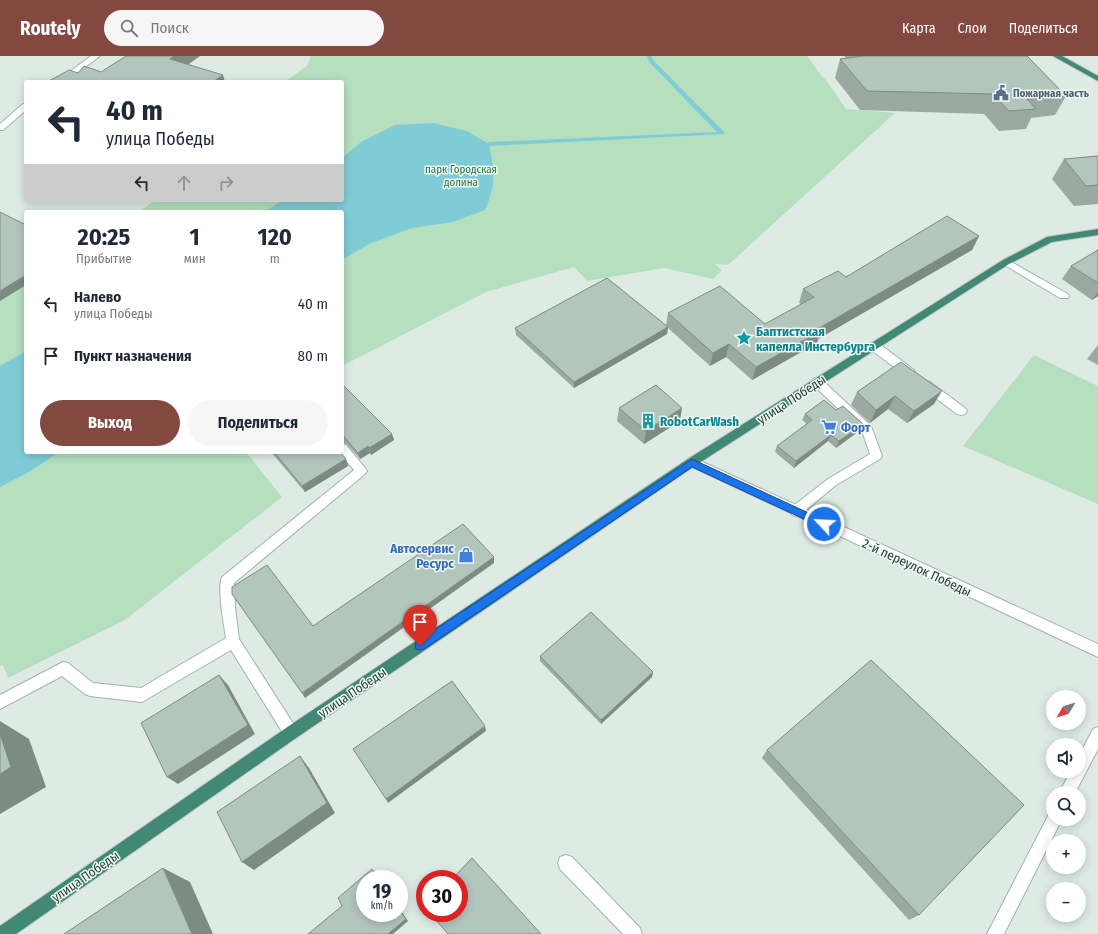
<!DOCTYPE html>
<html lang="ru">
<head>
<meta charset="utf-8">
<style>
  body { margin:0; font-family:"Fira Sans Condensed",sans-serif; background:#f6f6f7; color:#1f2937; height:100vh; display:flex; flex-direction:column; font-size:15px; white-space:nowrap }
  * { box-sizing:border-box; margin:0 }
  p { font-size:13px; color:#747a83 }
  .icon { flex:none; width:22px; height:22px; fill:none; stroke:currentColor; stroke-width:2; stroke-linecap:round; stroke-linejoin:round }
  .map { position:relative; flex:1; overflow:hidden }
  .side { position:absolute; left:24px; top:154px; width:320px; height:244px; display:flex; flex-direction:column; background:#fff; border-radius:4px; box-shadow:0 2px 10px #0003 }
  .side>* { flex:none }
  .top-card { position:absolute; left:24px; top:24px; width:320px; height:122px; border-radius:4px; box-shadow:0 2px 10px #0003; background:#fff; color:#1f2937; overflow:hidden }
  .needle { width:26px; rotate:232deg }
  .controls { position:absolute; left:1046px; top:634px; display:grid; gap:8px }
  .controls a { display:grid; place-items:center; width:40px; height:40px; border-radius:50%; background:#fff; box-shadow:0 2px 10px #0003; font-size:20px }
  .speed { position:absolute; left:356px; top:814px; display:flex; gap:8px; font-size:20px; font-weight:700; text-align:center }
  .speed>* { display:grid; place-content:center; width:52px; height:52px; border-radius:50%; background:#fff; box-shadow:0 2px 10px #0003; line-height:1 }
  .speed small { font-size:10px; font-weight:400 }
  .speed .limit { border:6px solid #d22; background:#fff; color:#111 }
  .pin { position:absolute; display:grid; place-items:center; width:34px; height:34px; color:#fff; margin:-41px -17px; border-radius:50% 50% 50% 0; rotate:-45deg; box-shadow:0 0 4px #0007 }
  .pin .icon { rotate:45deg }
  .me { position:absolute; width:44px; margin:-22px; rotate:295deg; stroke-linejoin:round; filter:drop-shadow(0 0 3px #0008) }
  .turn { display:flex; align-items:center; gap:14px; height:84px; padding:0 16px; font-size:18px }
  .turn .icon { width:52px; height:52px; stroke-width:2.5 }
  .turn b { display:block; font-size:28px; line-height:34px }
  .lanes { display:flex; align-items:center; height:38px; padding:0 16px; background:#0003; justify-content:center; gap:20px; direction:ltr }
  .lanes .off { opacity:.35 }
  .eta { display:flex; justify-content:space-evenly; align-items:center; height:68px; text-align:center }
  .eta b { font-size:24px; font-weight:700; line-height:28px }
  .button { display:flex; gap:8px; margin-top:auto; padding:8px 16px }
  .button a { flex:1; height:46px; border-radius:24px; background:#83483f; color:#fff; font-size:16px; font-weight:700; line-height:46px; text-align:center }
  .button a+a { background:#f6f6f7; color:#1f2937 }
  ul { padding:0; list-style:none }
  li { display:flex; align-items:center; gap:12px; height:52px; padding:0 16px }
  li div { flex:1 }
  li b { display:block; font-size:15px }
  li em { font-style:normal }
  header { display:flex; align-items:center; gap:24px; box-sizing:border-box; height:56px; padding:0 20px; background:#83483f; color:#fff }
  header strong { font-size:19px }
  nav { display:flex; gap:22px; margin-inline-start:auto; font-size:14px }
  .search { width:280px; height:36px; background:#f6f6f7; display:flex; align-items:center; gap:10px; box-sizing:border-box; padding:0 14px; border-radius:22px; color:#747a83; font-size:15px }
  .map>svg:first-child { display:block }
  .green { fill:#b5dfbf }
  .water { fill:#80ccd6 }
  .lines { fill:none; stroke-linecap:round; stroke-linejoin:round }
  .stream { fill:#80ccd6; fill-rule:evenodd }
  .service-casing { stroke:#a1b3ac; stroke-width:2 }
  .minor-casing { stroke:#a1b3ac; stroke-width:2 }
  .trunk-casing { stroke:#c0c8c6; stroke-width:2 }
  .service { fill:#fff; fill-rule:evenodd }
  .minor { fill:#fff; fill-rule:evenodd }
  .trunk { fill:#428876; fill-rule:evenodd }
  .wall { fill:#9aaaa3 }
  .shaded-wall { fill:#7d8b85 }
  .building { fill:#b3c6be; stroke:#7d8b85 }
  .route { fill:#1a73e8; stroke:#114b97 }
  .labels { text-anchor:middle; stroke-width:3; stroke-linejoin:round; paint-order:stroke }
  .far-service-label { font-size:11px; font-weight:bold; fill:#4e5e75; stroke:#eff8f3; text-anchor:start }
  .far-park-label { font-size:11px; fill:#257742; stroke:#eff8f3 }
  .culture-label { font-size:13px; font-weight:bold; fill:#0d838f; stroke:#eff8f3; text-anchor:start }
  .street-label { font-size:13px; fill:#1e3c33; stroke:#eff8f3 }
  .shop-label { font-size:13px; font-weight:bold; fill:#366cbe; stroke:#eff8f3; text-anchor:start }
</style>
</head>
<body>
<header>
<strong>Routely</strong>
<div class="search"><svg class="icon" aria-label="search" viewBox="0 0 24 24"><circle cx="10" cy="10" r="6"/><path d="M15 15l6 6"/></svg>Поиск</div>
<nav><a>Карта</a><a>Слои</a><a>Поделиться</a></nav>
</header>
<div class="map">
<svg width="1098" height="878" viewBox="0 0 1098 878">
  <rect width="100%" height="100%" fill="#deebe5"/>
  <g class="green">
    <path d="M311,0H807L821,19L826,24L846,53L895,57L728,209L715,208L722,214L713,223L664,212L587,225L574,211L486,236L342,310V156H139L155,144H342V26H284L307,10Z"/>
    <path d="M26,226V396H246L282,441L125,564L8,622L3,609L0,610V241Z"/>
    <path d="M1034,299L1098,330V448L963,390Z"/>
  </g>
  <g class="water">
    <path d="M433,67L467,75L489,88C494,114 497,128 485,154L453,166L412,172L369,188L342,204V156H264L283,144H342V102L361,86L395,69Z"/>
    <path d="M26,295V396H59L31,415L0,431V310Z"/>
  </g>
  <g class="lines">
    <path class="stream" d="M647,0H651L653,4L724,76V78L489,90L486,88L489,86L717,76L649,6Z"/>
    <defs>
      <g id="service">
        <path d="M91,0H100L65,26H56Z"/>
        <path d="M23,48H26V54L3,74H0V68Z"/>
        <path d="M1006,203L1068,238L1069,240L1068,242H1060L1003,208L1001,206L1003,204Z"/>
        <path d="M874,286L878,287L914,314L915,317L914,320H906L870,293L869,290L870,287Z"/>
        <path d="M817,322L821,323L871,370L882,400L880,403L836,429L800,459L796,460L792,459L790,455L792,451L828,423L870,398L862,375L813,329L812,326L813,323Z"/>
        <path d="M926,325L930,326L965,352L967,355L965,358L961,359L957,358L922,332L921,329L922,326Z"/>
        <path d="M342,387L346,389L365,412L367,415L365,418L234,527L235,551L239,583L296,672L298,677L296,682L291,684L286,682L231,594L142,646L90,640L85,638L62,620L0,653V639L63,606L68,607L93,627L141,632L226,582C224,568 217,533 222,521L354,414L339,396H342Z"/>
        <path d="M1098,671V693L1075,737H1059L1071,715H1079V700L1093,673Z"/>
        <path d="M1053,756V763H1062L1004,878H987L1049,758Z"/>
        <path d="M566,799L572,801L640,872L642,878H623L560,813L558,807L560,801Z"/>
      </g>
      <path id="minor" d="M692,401L1098,588V601L688,409L686,406L688,403Z"/>
      <g id="trunk">
        <path d="M1053,0H1062L1098,20V25Z"/>
        <path d="M1098,173V179L1052,186L1009,208L696,409L296,682L16,878H0V870L286,672L688,403L1003,204L1047,181Z"/>
      </g>
    </defs>
    <use href="#service" class="service-casing"/>
    <use href="#minor" class="minor-casing"/>
    <use href="#trunk" class="trunk-casing"/>
    <use href="#service" class="service"/>
    <use href="#minor" class="minor"/>
    <use href="#trunk" class="trunk"/>
  </g>
  <g class="wall">
    <path d="M844,0H1027L1066,40L1055,59L1031,62L1026,73L999,75L984,58L860,54L835,22L840,3L846,2Z"/>
    <path d="M1098,100V148L1074,150L1052,123L1064,103Z"/>
    <path d="M979,180L972,194L818,283L817,287L752,324L726,301L710,310L668,272L667,278L574,332L516,279L515,272L666,269L668,257L765,268L801,248L799,247L803,233Z"/>
    <path d="M1098,194V240L1092,244L1062,223L1071,210Z"/>
    <path d="M1098,289V309L1087,303Z"/>
    <path d="M901,306L934,348L907,367L888,353L870,367L851,349L857,336Z"/>
    <path d="M342,328L392,378L394,384L371,399L370,397L360,403L347,388L342,386Z"/>
    <path d="M619,352L680,365L644,388L617,365Z"/>
    <path d="M836,354L863,368L859,375L836,392L828,385L794,412L775,396L777,390L807,368L802,364L805,358Z"/>
    <path d="M271,396H340L346,403L348,410L305,436Z"/>
    <path d="M540,600L653,616L652,621L601,668L540,605Z"/>
    <path d="M767,694L919,859L909,864L762,702Z"/>
  </g>
  <g class="shaded-wall">
    <path d="M174,0H200L175,18L170,3Z"/>
    <path d="M223,19L225,26H213Z"/>
    <path d="M979,180L972,194L818,283L817,287L752,324L756,311L819,272Z"/>
    <path d="M26,219V229L0,245V235Z"/>
    <path d="M1098,236V240L1092,244Z"/>
    <path d="M668,271L667,278L574,332V326Z"/>
    <path d="M729,288L726,301L710,310L713,297Z"/>
    <path d="M942,335L934,348L907,367L914,355Z"/>
    <path d="M895,340L888,353L870,367L876,354Z"/>
    <path d="M682,352L680,365L644,388L646,375Z"/>
    <path d="M863,368L859,375L836,392L839,385Z"/>
    <path d="M392,378L394,384L371,399L369,392Z"/>
    <path d="M831,379L828,385L794,412L796,405Z"/>
    <path d="M368,390L370,397L360,403L358,397Z"/>
    <path d="M346,403L348,410L305,436L302,430Z"/>
    <path d="M494,501V507L305,642L302,637Z"/>
    <path d="M653,616L652,621L601,668V664Z"/>
    <path d="M219,619L228,629L255,678L178,728L167,721Z"/>
    <path d="M0,665L29,683L46,731L0,758Z"/>
    <path d="M485,670L486,675L388,747L386,743Z"/>
    <path d="M300,700L309,712L335,757L254,814L242,806Z"/>
    <path d="M163,812L190,826L213,878H192Z"/>
    <path d="M399,852L408,865L393,878H388Z"/>
  </g>
  <g class="building">
    <path d="M126,0H174L170,3L223,19L213,26H47L69,14L78,17L84,10L101,16Z"/>
    <path d="M864,0H1027L1066,40L1027,43L1036,53L1009,55L993,38L867,35L840,3Z"/>
    <path d="M1098,100V129L1086,130L1064,103Z"/>
    <path d="M0,156L26,169V219L0,235Z"/>
    <path d="M947,160L979,180L819,272L822,274L756,311L729,288L713,297L668,257L720,230L765,268L814,241L803,233L838,215L846,221Z"/>
    <path d="M1098,194V227L1071,210Z"/>
    <path d="M607,222L668,271L574,326L515,272Z"/>
    <path d="M901,306L942,335L914,355L895,340L876,354L857,336Z"/>
    <path d="M342,328L392,378L369,392L368,390L358,397L345,382L342,380Z"/>
    <path d="M656,329L682,352L646,375L619,352Z"/>
    <path d="M824,344L836,354L843,350L863,368L839,385L831,379L796,405L777,390L812,364L805,358Z"/>
    <path d="M274,396H340L346,403L302,430Z"/>
    <path d="M463,468L494,501L302,637L232,538V531L267,509L313,570Z"/>
    <path d="M591,556L653,616L601,664L540,600Z"/>
    <path d="M871,604L1024,749L919,859L767,694Z"/>
    <path d="M219,619L248,669L167,721L141,667Z"/>
    <path d="M452,625L485,670L386,743L353,693Z"/>
    <path d="M0,678L11,711L0,718Z"/>
    <path d="M300,700L327,747L242,806L217,756Z"/>
    <path d="M472,802L541,878H448L430,857H459V823H452Z"/>
    <path d="M163,812L192,878H64Z"/>
    <path d="M372,813L379,823H365V857H399V853L406,863L388,878H308L342,850L338,842Z"/>
  </g>
  <path class="route" d="M692,403L828,466L829,468L828,471H821L692,411L424,593L420,594L416,593L415,590L416,586Z"/>
  <defs>
    <symbol id="civic-bare" viewBox="-9 -9 18 18"><path d="M-.6-6.5H3V-4.5H.6V-3L4-1V1h2V6H-6V1h2V-1L-.6-3ZM-1.2 2.5V6h2.4V2.5Z" fill="#5c6f8a" stroke="#eff8f3" stroke-width="2.5" paint-order="stroke"/></symbol>
    <symbol id="sight-bare" viewBox="-9 -9 18 18"><path d="M0-6L1.8-2.2L6-1.7L2.9 1.2L3.7 5.4L0 3.3L-3.7 5.4L-2.9 1.2L-6-1.7L-1.8-2.2Z" fill="#0f9aa8" stroke="#eff8f3" stroke-width="2.5" paint-order="stroke"/></symbol>
    <symbol id="building-bare" viewBox="-9 -9 18 18"><path d="M-4-6H4V6H1V3H-1V6H-4ZM-2.5-4.3h1.7v1.8h-1.7ZM.8-4.3h1.7v1.8H.8ZM-2.5-1h1.7V.8h-1.7ZM.8-1h1.7V.8H.8Z" fill="#0f9aa8" stroke="#eff8f3" stroke-width="2.5" paint-order="stroke"/></symbol>
    <symbol id="supermarket-bare" viewBox="-9 -9 18 18"><path d="M-6-5.5h2.5l.6 2H6L4.5 2H-2.5L-4.4-4H-6ZM-1.5 3.2a1.3 1.3 0 1 0 .1 0ZM3 3.2a1.3 1.3 0 1 0 .1 0Z" fill="#3f7fe0" stroke="#eff8f3" stroke-width="2.5" paint-order="stroke"/></symbol>
    <symbol id="shop-bare" viewBox="-9 -9 18 18"><path d="M-5-2.5h2.3a2.7 3.5 0 0 1 5.4 0H5L5.5 6h-11ZM-1.5-2.5h3a1.5 2.3 0 0 0-3 0Z" fill="#3f7fe0" stroke="#eff8f3" stroke-width="2.5" paint-order="stroke"/></symbol>
  </defs>
  <g fill-rule="evenodd">
    <use href="#civic-bare" x="990" y="26" width="22" height="22"/>
    <use href="#sight-bare" x="733" y="271" width="22" height="22"/>
    <use href="#building-bare" x="637" y="354" width="22" height="22"/>
    <use href="#supermarket-bare" x="818" y="360" width="22" height="22"/>
    <use href="#shop-bare" x="455" y="488" width="22" height="22"/>
  </g>
  <g class="labels">
    <g class="far-service-label">
      <text x="1013" y="41">Пожарная часть</text>
    </g>
    <g class="far-park-label">
      <text x="461" y="117">парк Городская<tspan x="461" dy="13">долина</tspan></text>
    </g>
    <g class="culture-label">
      <text x="756" y="280">Баптистская<tspan x="756" dy="15">капелла Инстербурга</tspan></text>
      <text x="660" y="370">RobotCarWash</text>
    </g>
    <g class="street-label">
      <text transform="translate(791 343) rotate(-33)" y="5">улица Победы</text>
      <text transform="translate(917 511) rotate(25)" y="5">2-й переулок Победы</text>
      <text transform="translate(352 636) rotate(-34)" y="5">улица Победы</text>
      <text transform="translate(85 820) rotate(-35)" y="5">улица Победы</text>
    </g>
    <g class="shop-label">
      <text x="841" y="376">Форт</text>
      <text x="454" y="497" text-anchor="end">Автосервис<tspan x="454" dy="15">Ресурс</tspan></text>
    </g>
  </g>
</svg>
<div class="controls">
<a><svg class="needle" viewBox="-14 -14 28 28"><path d="M0-13l5 13h-10z" fill="#e53935"/><path d="M0 13l5-13h-10z" fill="#747a83"/></svg></a>
<a><svg class="icon" aria-label="sound" viewBox="0 0 24 24"><path d="M4 9h4l5-4v14l-5-4H4zM17 9q2 3 0 6"/></svg></a>
<a><svg class="icon" aria-label="search" viewBox="0 0 24 24"><circle cx="10" cy="10" r="6"/><path d="M15 15l6 6"/></svg></a>
<a>+</a>
<a>−</a>
</div>
<div class="speed"><div>19<small>km/h</small></div><div class="limit">30</div></div>
<div class="pin" style="left:420px;top:590px;background:#d93025"><svg class="icon" aria-label="arrive" viewBox="0 0 24 24"><path d="M6 21V4h12l-3 4 3 4H6"/></svg></div>
<svg class="me" style="left:824px;top:468px" viewBox="-20 -20 40 40"><circle r="17" fill="#1a73e8" stroke="#fff" stroke-width="3"/><path d="M0-11L8 9 0 5-8 9z" fill="#fff"/></svg>
<div class="top-card">
<div class="turn"><svg class="icon" aria-label="left" viewBox="0 0 24 24"><path d="M17 20v-9H6M10 6l-5 5 5 5"/></svg><div><b>40 m</b>улица Победы</div></div>
<div class="lanes"><svg class="icon" aria-label="left" viewBox="0 0 24 24"><path d="M17 20v-9H6M10 6l-5 5 5 5"/></svg><svg class="icon off" aria-label="ahead" viewBox="0 0 24 24"><path d="M12 20V5M6 11l6-6 6 6"/></svg><svg class="icon off" aria-label="right" viewBox="0 0 24 24"><path d="M7 20v-9h11M14 6l5 5-5 5"/></svg></div>
</div>
<section class="side">
<div class="eta">
<div><b>20:25</b><p>Прибытие</p></div>
<div><b>1</b><p>мин</p></div>
<div><b>120</b><p>m</p></div>
</div>
<ul>
<li><svg class="icon" aria-label="left" viewBox="0 0 24 24"><path d="M17 20v-9H6M10 6l-5 5 5 5"/></svg><div><b>Налево</b><p>улица Победы</p></div><em>40 m</em></li>
<li><svg class="icon" aria-label="arrive" viewBox="0 0 24 24"><path d="M6 21V4h12l-3 4 3 4H6"/></svg><div><b>Пункт назначения</b></div><em>80 m</em></li>
</ul>
<div class="button"><a>Выход</a><a>Поделиться</a></div>
</section>
</div>
</body>
</html>
